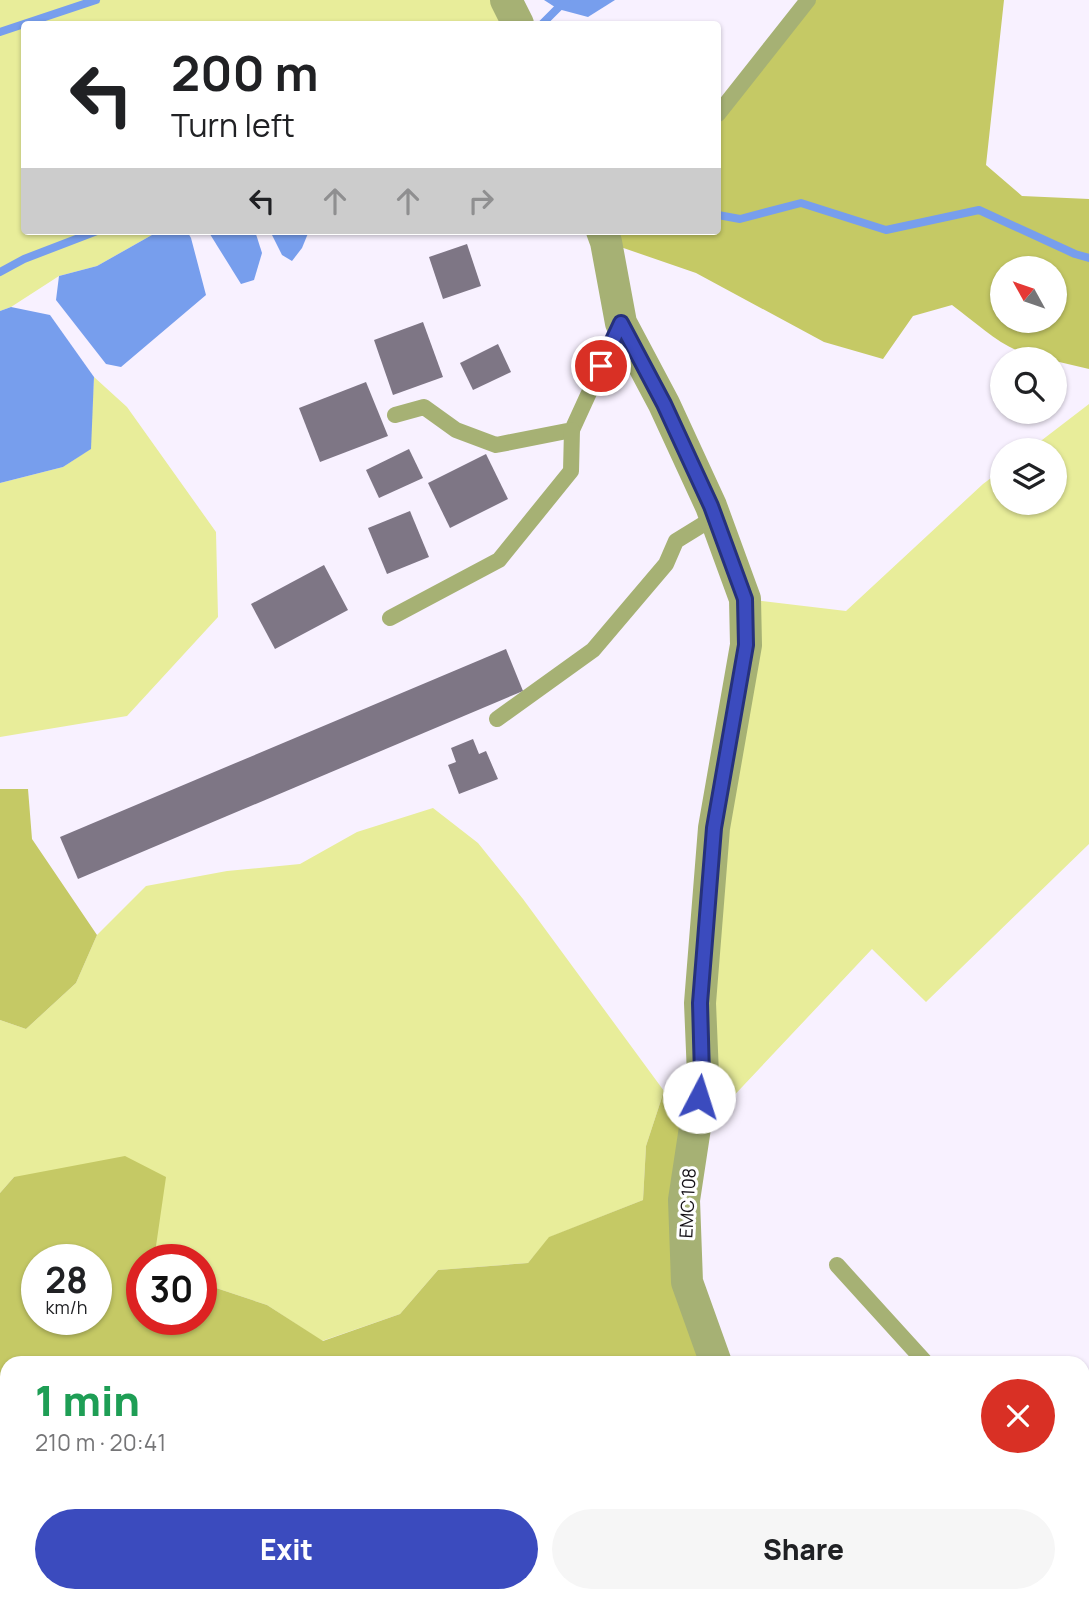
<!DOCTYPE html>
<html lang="en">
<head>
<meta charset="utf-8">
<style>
  body { margin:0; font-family:Manrope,sans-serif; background:#f6f6f6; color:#202124; height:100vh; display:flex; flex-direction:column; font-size:26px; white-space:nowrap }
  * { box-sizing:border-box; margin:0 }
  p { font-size:23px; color:#757577 }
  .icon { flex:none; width:38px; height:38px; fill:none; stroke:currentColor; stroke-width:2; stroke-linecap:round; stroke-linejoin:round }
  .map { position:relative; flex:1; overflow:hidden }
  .sheet { position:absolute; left:0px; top:1356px; width:1090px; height:247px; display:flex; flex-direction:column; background:#fff; border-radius:21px 21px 0 0; box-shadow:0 2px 5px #0004 }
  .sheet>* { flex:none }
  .banner { position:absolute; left:21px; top:21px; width:700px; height:214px; border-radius:7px; box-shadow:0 2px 5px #0004; background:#fff; color:#202124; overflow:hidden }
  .needle { width:46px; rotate:310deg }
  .buttons { position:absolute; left:990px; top:256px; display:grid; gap:14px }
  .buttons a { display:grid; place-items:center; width:77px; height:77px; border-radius:50%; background:#fff; box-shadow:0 2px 5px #0004; font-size:35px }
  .speed { position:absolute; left:21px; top:1244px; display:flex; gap:14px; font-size:35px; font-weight:700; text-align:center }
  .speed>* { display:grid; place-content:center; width:91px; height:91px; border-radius:50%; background:#fff; box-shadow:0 2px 5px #0004; line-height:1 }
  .speed small { font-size:18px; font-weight:400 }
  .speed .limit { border:10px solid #d22; background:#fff; color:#111 }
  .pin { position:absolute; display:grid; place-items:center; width:60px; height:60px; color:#fff; margin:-30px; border:4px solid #fff; border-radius:50%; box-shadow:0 2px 7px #0007 }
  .me { position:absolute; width:77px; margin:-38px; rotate:5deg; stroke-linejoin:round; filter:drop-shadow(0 0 5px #0008) }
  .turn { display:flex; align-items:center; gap:24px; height:147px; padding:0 35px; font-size:32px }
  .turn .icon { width:91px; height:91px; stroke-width:2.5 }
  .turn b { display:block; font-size:49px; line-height:60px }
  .lanes { display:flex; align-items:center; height:66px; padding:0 35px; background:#0003; justify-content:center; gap:35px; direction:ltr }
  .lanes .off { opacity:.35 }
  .round { display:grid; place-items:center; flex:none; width:74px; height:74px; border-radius:37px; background:#f6f6f6 }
  .summary { display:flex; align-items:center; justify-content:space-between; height:119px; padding:0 35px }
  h1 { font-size:42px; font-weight:800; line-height:52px; color:#1e9e55 }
  .action { display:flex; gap:14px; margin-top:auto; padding:14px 35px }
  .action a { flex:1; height:80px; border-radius:42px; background:#3b4bbe; color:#fff; font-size:28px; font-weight:800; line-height:80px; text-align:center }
  .action a+a { background:#f6f6f6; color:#202124 }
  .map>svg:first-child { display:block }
  .green { fill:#e8ed9a }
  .forest { fill:#c5c965; fill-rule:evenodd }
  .water { fill:#779eed }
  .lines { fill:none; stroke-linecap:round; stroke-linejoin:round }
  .stream { stroke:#779eed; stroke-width:8 }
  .building { fill:#7e7685 }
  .lane { stroke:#a6b174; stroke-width:16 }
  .street { stroke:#a6b174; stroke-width:32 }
  .route-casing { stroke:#26317c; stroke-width:18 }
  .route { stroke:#3b4bbe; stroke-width:12 }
  .labels { text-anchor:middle; stroke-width:6; stroke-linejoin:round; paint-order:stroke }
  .street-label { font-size:18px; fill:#151117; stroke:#fff }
</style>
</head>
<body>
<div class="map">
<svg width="1089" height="1602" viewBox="0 0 1089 1602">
  <rect width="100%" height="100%" fill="#f8f1ff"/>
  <g class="green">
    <path d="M0,0H506L518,24H24V231H159L97,266L59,276L11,307L0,311Z"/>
    <path d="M94,377L127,407L216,532L218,617L127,716L0,737V483L63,467L90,449Z"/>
    <path d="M1089,404V844L926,1002L872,949L693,1139L745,599L846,611L983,484L1003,469V502H1055V450H1029Z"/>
    <path d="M433,808L478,843L523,899L664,1091L646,1146L643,1200L550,1237L528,1263L438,1270L400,1314L322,1341L267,1305L201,1283V1260H157L155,1253L14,1177L0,1193V1020L26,1029L76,983L97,935L146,886L227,871L300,864L357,832Z"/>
  </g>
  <g class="forest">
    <path d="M808,0H1004L986,165L1022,196L1089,199V369L1055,361V359C1012,359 986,330 952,305L913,316L883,359L824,342L696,273L606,242L613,231H718V114ZM1003,268H1055V320H1003Z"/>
    <path d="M0,789H28L32,839L97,935L76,983L26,1029L0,1020Z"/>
    <path d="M703,1075L684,1200L716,1363H7V1596H180L171,1602H0V1193L14,1177L125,1156L166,1177L155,1253L157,1260H142V1320H201V1283L267,1305L323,1341L400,1314L438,1270L528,1263L549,1237L643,1200L646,1146L664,1091ZM37,1260H96V1320H37Z"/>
  </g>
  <g class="water">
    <path d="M544,0H615L588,17L558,9Z"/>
    <path d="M159,231H187L191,238L206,295L121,367L106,364L56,300L59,276L97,266Z"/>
    <path d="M208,231H255L262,253L254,280L241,284Z"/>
    <path d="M270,231H309L302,248L292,261L282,255Z"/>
    <path d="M11,307L50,315L94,377L91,449L63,467L0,483V311Z"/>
  </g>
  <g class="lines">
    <g class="stream">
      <path d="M542,24L566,0"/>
      <path d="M0,32L96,0"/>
      <path d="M718,215L740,219L801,203L886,230L979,210L1075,254L1089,258"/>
      <path d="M0,272L24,259L97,231"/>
    </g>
  </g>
  <g class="building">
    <path d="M467,244L481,286L443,299L429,257Z"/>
    <path d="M423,322L443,377L393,395L374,340Z"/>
    <path d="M498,344L511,372L473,390L460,363Z"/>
    <path d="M366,382L388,436L320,462L299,408Z"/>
    <path d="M409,449L423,478L379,498L366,470Z"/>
    <path d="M486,454L508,499L450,528L428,483Z"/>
    <path d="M410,511L429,557L387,574L368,528Z"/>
    <path d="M324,565L348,610L275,649L251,604Z"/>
    <path d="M506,649L523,691L78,879L60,837Z"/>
    <path d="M473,739L479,754L486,751L498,779L459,794L448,765L456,762L451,748Z"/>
  </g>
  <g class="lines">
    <g class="lane">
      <path d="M718,114L808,0"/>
      <path d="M395,415L424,407L456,430L496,445L572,430L621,323"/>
      <path d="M390,618L499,560L571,471L572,430"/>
      <path d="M497,719L593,650L666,564L676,541L715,517"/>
      <path d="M837,1265L926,1363"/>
      <path d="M1083,1473L1089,1468"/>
      <path d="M798,1596L801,1602"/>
      <path d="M944,1602L950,1596"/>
    </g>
    <g class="street">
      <path d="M506,0L518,24"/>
      <path d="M602,231L606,242L621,323L664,404L711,506L745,599L746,645L714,828L700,1003L703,1075L684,1200L687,1282L716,1363"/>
    </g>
  </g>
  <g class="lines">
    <defs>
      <path id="route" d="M601,366L621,323L664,404L711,506L745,599L746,645L714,828L700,1003L702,1075L699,1097"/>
    </defs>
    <use href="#route" class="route-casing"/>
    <use href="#route" class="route"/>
  </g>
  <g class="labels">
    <g class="street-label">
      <text transform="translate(688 1203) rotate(-87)" y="6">EMC 108</text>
    </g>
  </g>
</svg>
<div class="buttons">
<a><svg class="needle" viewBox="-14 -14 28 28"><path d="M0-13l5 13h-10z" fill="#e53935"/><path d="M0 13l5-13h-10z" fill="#757577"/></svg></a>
<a><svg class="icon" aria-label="search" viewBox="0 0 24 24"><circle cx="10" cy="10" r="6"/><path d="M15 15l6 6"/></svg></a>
<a><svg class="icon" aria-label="layers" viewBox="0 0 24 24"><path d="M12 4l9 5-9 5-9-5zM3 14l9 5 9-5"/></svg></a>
</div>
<div class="speed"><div>28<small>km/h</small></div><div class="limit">30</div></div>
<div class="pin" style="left:601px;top:366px;background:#d93025"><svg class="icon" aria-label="arrive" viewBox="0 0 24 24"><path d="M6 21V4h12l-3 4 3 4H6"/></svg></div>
<svg class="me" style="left:699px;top:1097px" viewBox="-20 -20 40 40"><circle r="19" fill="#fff"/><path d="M0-13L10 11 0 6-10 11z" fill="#3b4bbe"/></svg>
<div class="banner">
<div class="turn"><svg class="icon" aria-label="left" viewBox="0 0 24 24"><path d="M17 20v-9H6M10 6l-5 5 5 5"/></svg><div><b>200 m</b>Turn left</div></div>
<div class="lanes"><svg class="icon" aria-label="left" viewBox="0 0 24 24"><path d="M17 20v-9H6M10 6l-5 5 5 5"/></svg><svg class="icon off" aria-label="ahead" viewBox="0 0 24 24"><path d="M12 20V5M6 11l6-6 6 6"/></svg><svg class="icon off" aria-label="ahead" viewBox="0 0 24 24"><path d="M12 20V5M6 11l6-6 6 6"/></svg><svg class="icon off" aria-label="right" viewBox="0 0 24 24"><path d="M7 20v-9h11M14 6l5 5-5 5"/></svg></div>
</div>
<section class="sheet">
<div class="summary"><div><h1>1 min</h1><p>210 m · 20:41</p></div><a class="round" style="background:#d93025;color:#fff"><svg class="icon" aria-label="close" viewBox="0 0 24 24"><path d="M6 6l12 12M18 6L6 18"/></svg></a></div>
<div class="action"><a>Exit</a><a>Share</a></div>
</section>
</div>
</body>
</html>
